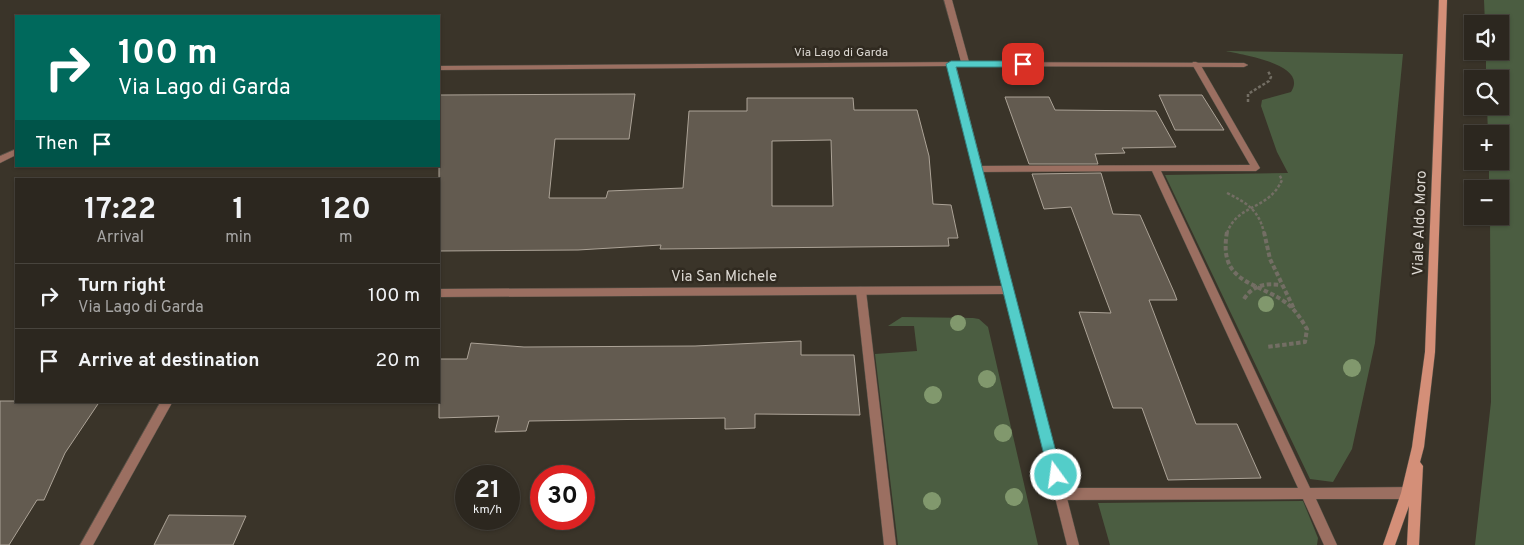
<!DOCTYPE html>
<html lang="en">
<head>
<meta charset="utf-8">
<style>
  body { margin:0; font-family:Overpass,sans-serif; background:#38332c; color:#f1f3f6; height:100vh; display:flex; flex-direction:column; font-size:19px; white-space:nowrap }
  * { box-sizing:border-box; margin:0 }
  p { font-size:16px; color:#a6a5a4 }
  .icon { flex:none; width:28px; height:28px; fill:none; stroke:currentColor; stroke-width:2; stroke-linecap:round; stroke-linejoin:round }
  .map { position:relative; flex:1; overflow:hidden }
  .drawer { position:absolute; left:15px; top:178px; width:425px; height:225px; display:flex; flex-direction:column; background:#2c271f; border-radius:0px; box-shadow:0 1px 4px #0004,0 0 0 1px #48443d }
  .drawer>* { flex:none }
  .hud { position:absolute; left:15px; top:15px; width:425px; height:152px; border-radius:0px; box-shadow:0 1px 4px #0004,0 0 0 1px #48443d; background:#00695c; color:#fff; overflow:hidden }
  .tools { position:absolute; left:1464px; top:15px; display:grid; gap:10px }
  .tools a { display:grid; place-items:center; width:45px; height:45px; border-radius:0px; background:#2c271f; box-shadow:0 1px 4px #0004,0 0 0 1px #48443d; font-size:25px }
  .speed { position:absolute; left:455px; top:465px; display:flex; gap:10px; font-size:25px; font-weight:700; text-align:center }
  .speed>* { display:grid; place-content:center; width:65px; height:65px; border-radius:50%; background:#2c271f; box-shadow:0 1px 4px #0004,0 0 0 1px #48443d; line-height:1 }
  .speed small { font-size:12px; font-weight:400 }
  .speed .limit { border:8px solid #d22; background:#fff; color:#111 }
  .pin { position:absolute; display:grid; place-items:center; width:42px; height:42px; color:#fff; margin:-21px; border-radius:10px; box-shadow:0 2px 8px #0006 }
  .me { position:absolute; width:55px; margin:-28px; rotate:346deg; stroke-linejoin:round; filter:drop-shadow(0 0 4px #0008) }
  .turn { display:flex; align-items:center; gap:18px; height:105px; padding:0 20px; font-size:22px }
  .turn .icon { width:65px; height:65px; stroke-width:2.5 }
  .turn b { display:block; font-size:35px; line-height:42px }
  .then { display:flex; align-items:center; height:48px; padding:0 20px; background:#0003; gap:10px; font-size:19px }
  .eta { display:flex; justify-content:space-evenly; align-items:center; height:85px; text-align:center }
  .eta b { font-size:30px; font-weight:700; line-height:35px }
  ul { padding:0; list-style:none }
  li { display:flex; align-items:center; gap:15px; height:65px; padding:0 20px; border-top:1px solid #48443d }
  li div { flex:1 }
  li b { display:block; font-size:19px }
  li em { font-style:normal }
  .map>svg:first-child { display:block }
  .green { fill:#4b5d41 }
  .building { fill:#635b50; stroke:#aca397; fill-rule:evenodd }
  .lines { fill:none; stroke-linecap:round; stroke-linejoin:round }
  .pedestrian-casing { stroke:#575248; stroke-width:1 }
  .minor-casing { stroke:#575248; stroke-width:1 }
  .secondary-casing { stroke:#575248; stroke-width:1 }
  .path-far1 { stroke:#736e64; stroke-width:2.5; stroke-dasharray:3 2; stroke-linecap:butt }
  .path { stroke:#736e64; stroke-width:4; stroke-dasharray:4.5 2.5; stroke-linecap:butt }
  .pedestrian { fill:#9b6f61; fill-rule:evenodd }
  .minor { fill:#9b6f61; fill-rule:evenodd }
  .secondary { fill:#d48f78; fill-rule:evenodd }
  .tree { fill:#81986d }
  .route { fill:#53cdc9; stroke:#368583 }
  .labels { text-anchor:middle; stroke-width:5; stroke-linejoin:round; paint-order:stroke }
  .far-street-label { font-size:12px; fill:#ddd9d3; stroke:#302a20 }
  .street-label { font-size:15px; fill:#ddd9d3; stroke:#302a20 }
</style>
</head>
<body>
<div class="map">
<svg width="1524" height="545" viewBox="0 0 1524 545">
  <rect width="100%" height="100%" fill="#3a3429"/>
  <g class="green">
    <path d="M1484,0H1524V545H1475L1491,402L1490,216H1500V189H1489V161H1500V134H1488L1487,106H1500V79H1486V51H1500V24H1485Z"/>
    <path d="M1226,51L1403,54L1375,343L1352,449L1333,482L1310,479L1165,175L1288,173L1277,152L1261,106L1262,100L1291,92C1309,64 1243,55 1226,51Z"/>
    <path d="M902,317L973,318L979,319L988,327L1038,545H898L875,354L917,351L914,326H888Z"/>
    <path d="M1303,501L1318,538L1317,545H1110L1098,503Z"/>
  </g>
  <g class="building">
    <path d="M635,94L629,139H555L549,198H606L608,191L683,188L689,111H747V98H853L854,110H917L929,156L933,204L951,205L958,238H948L949,246L660,249L661,245L578,250L439,251V95ZM831,140L833,206H772V141Z"/>
    <path d="M1159,95H1202L1224,130H1175Z"/>
    <path d="M1005,97H1049L1055,110L1156,111L1176,147L1122,148L1125,153L1095,154L1098,164H1029Z"/>
    <path d="M1101,173L1113,214L1140,215L1174,292L1177,300H1149L1196,424H1237L1261,478L1168,480L1142,408H1113L1079,312L1111,313L1071,207L1044,209L1032,174Z"/>
    <path d="M801,341V355H854L860,415L755,414V428L725,429V418L529,421L526,431L495,432L499,416L439,418V359H467L471,343L524,347L695,346Z"/>
    <path d="M0,401H100L65,453L44,500H37L9,545H0Z"/>
    <path d="M169,515L246,516L233,545H154Z"/>
  </g>
  <g class="lines">
    <defs>
      <g id="pedestrian">
        <path d="M1193,62H1196L1200,64L1260,168L1256,171H1161L1310,488L1414,487L1418,489L1420,493L1418,497L1414,499H1316L1337,545H1324L1303,499L1060,500L1056,498L1054,494L1056,490L1060,488H1298L1152,171L978,172L974,169L978,166L1250,165L1192,64Z"/>
        <path d="M861,287L865,288L866,291L896,545H884L856,291L857,288Z"/>
      </g>
      <g id="minor">
        <path d="M944,0H952L969,62L1244,63L1248,65L1244,67L956,66L1079,545H1067L1004,294L439,297V289L1002,286L948,66L439,70V66L961,62Z"/>
        <path d="M16,149V155L0,163V156Z"/>
        <path d="M161,401H173L93,545H80Z"/>
      </g>
      <path id="secondary" d="M1439,0H1447L1435,352L1424,447L1420,462L1423,466L1419,545H1407L1409,506L1395,545H1383L1401,493L1412,447L1425,352Z"/>
    </defs>
    <use href="#pedestrian" class="pedestrian-casing"/>
    <use href="#minor" class="minor-casing"/>
    <use href="#secondary" class="secondary-casing"/>
    <g class="path-far1">
      <path d="M1248,102V94L1269,81L1271,77L1268,71"/>
      <path d="M1227,193C1247,203 1259,210 1264,233"/>
      <path d="M1227,233C1238,203 1268,211 1282,180L1279,174"/>
    </g>
    <g class="path">
      <path d="M1227,232C1218,283 1255,281 1285,302C1295,309 1301,319 1307,329L1305,342L1267,347"/>
      <path d="M1264,232L1270,259L1294,309"/>
      <path d="M1244,299C1253,285 1265,283 1281,285"/>
    </g>
    <use href="#pedestrian" class="pedestrian"/>
    <use href="#minor" class="minor"/>
    <use href="#secondary" class="secondary"/>
  </g>
  <g class="tree">
    <circle cx="1266" cy="304" r="8"/>
    <circle cx="958" cy="323" r="8"/>
    <circle cx="1352" cy="368" r="9"/>
    <circle cx="987" cy="379" r="9"/>
    <circle cx="933" cy="395" r="9"/>
    <circle cx="1003" cy="433" r="9"/>
    <circle cx="1014" cy="497" r="9"/>
    <circle cx="932" cy="501" r="9"/>
  </g>
  <path class="route" d="M951,61H1023L1028,64L1023,67H956L1062,475L1060,480L1056,482L1051,480L1049,475L946,64Z"/>
  <g class="labels">
    <g class="far-street-label">
      <text x="841" y="56">Via Lago di Garda</text>
    </g>
    <g class="street-label">
      <text transform="translate(1419 223) rotate(-88)" y="5">Viale Aldo Moro</text>
      <text x="724" y="281">Via San Michele</text>
    </g>
  </g>
</svg>
<div class="tools">
<a><svg class="icon" aria-label="sound" viewBox="0 0 24 24"><path d="M4 9h4l5-4v14l-5-4H4zM17 9q2 3 0 6"/></svg></a>
<a><svg class="icon" aria-label="search" viewBox="0 0 24 24"><circle cx="10" cy="10" r="6"/><path d="M15 15l6 6"/></svg></a>
<a>+</a>
<a>−</a>
</div>
<div class="speed"><div>21<small>km/h</small></div><div class="limit">30</div></div>
<div class="pin" style="left:1023px;top:64px;background:#d93025"><svg class="icon" aria-label="arrive" viewBox="0 0 24 24"><path d="M6 21V4h12l-3 4 3 4H6"/></svg></div>
<svg class="me" style="left:1056px;top:475px" viewBox="-20 -20 40 40"><circle r="17" fill="#53cdc9" stroke="#fff" stroke-width="3"/><path d="M0-11L8 9 0 5-8 9z" fill="#fff"/></svg>
<div class="hud">
<div class="turn"><svg class="icon" aria-label="right" viewBox="0 0 24 24"><path d="M7 20v-9h11M14 6l5 5-5 5"/></svg><div><b>100 m</b>Via Lago di Garda</div></div>
<div class="then">Then<svg class="icon" aria-label="arrive" viewBox="0 0 24 24"><path d="M6 21V4h12l-3 4 3 4H6"/></svg></div>
</div>
<section class="drawer">
<div class="eta">
<div><b>17:22</b><p>Arrival</p></div>
<div><b>1</b><p>min</p></div>
<div><b>120</b><p>m</p></div>
</div>
<ul>
<li><svg class="icon" aria-label="right" viewBox="0 0 24 24"><path d="M7 20v-9h11M14 6l5 5-5 5"/></svg><div><b>Turn right</b><p>Via Lago di Garda</p></div><em>100 m</em></li>
<li><svg class="icon" aria-label="arrive" viewBox="0 0 24 24"><path d="M6 21V4h12l-3 4 3 4H6"/></svg><div><b>Arrive at destination</b></div><em>20 m</em></li>
</ul>
</section>
</div>
</body>
</html>
